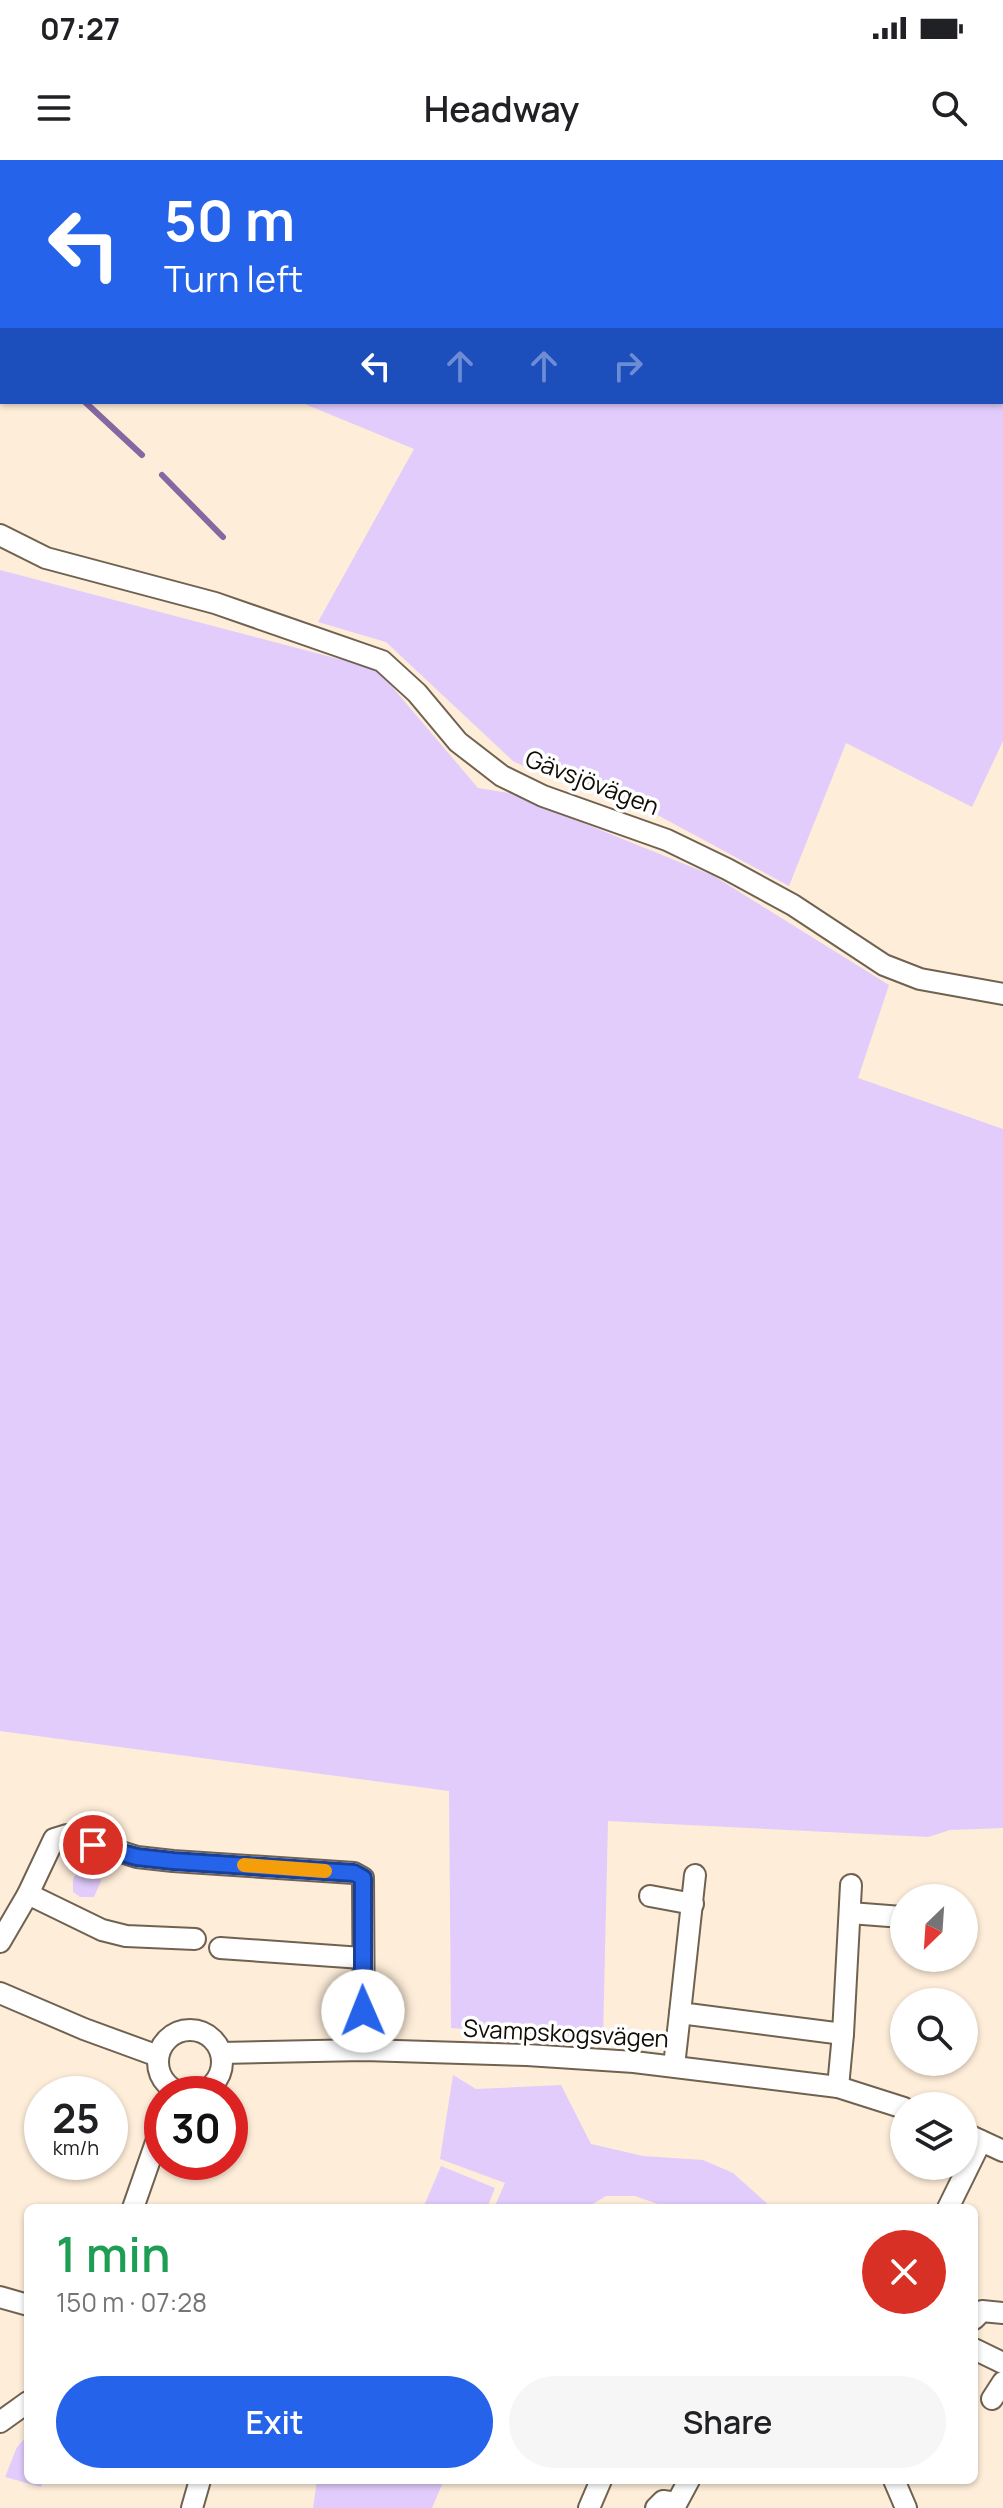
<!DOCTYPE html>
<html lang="en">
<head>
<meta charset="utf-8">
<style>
  body { margin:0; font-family:Manrope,sans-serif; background:#f6f6f6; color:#202124; height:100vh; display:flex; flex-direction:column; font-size:30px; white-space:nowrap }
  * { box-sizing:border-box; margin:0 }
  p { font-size:26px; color:#757577 }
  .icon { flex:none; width:44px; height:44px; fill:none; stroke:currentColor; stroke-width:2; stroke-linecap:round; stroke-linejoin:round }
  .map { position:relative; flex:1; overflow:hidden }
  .panel { position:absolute; left:24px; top:2044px; width:954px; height:280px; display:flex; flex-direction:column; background:#fff; border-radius:12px; box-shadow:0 2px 6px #0004 }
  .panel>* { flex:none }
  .banner { position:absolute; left:0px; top:0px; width:1004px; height:244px; box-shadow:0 2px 6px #0004; background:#2563eb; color:#fff; overflow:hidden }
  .needle { width:52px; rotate:205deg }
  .fabs { position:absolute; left:890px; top:1724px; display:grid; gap:16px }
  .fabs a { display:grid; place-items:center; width:88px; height:88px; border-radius:50%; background:#fff; box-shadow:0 2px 6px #0004; font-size:40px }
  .speed { position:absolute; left:24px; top:1916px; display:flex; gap:16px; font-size:40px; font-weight:700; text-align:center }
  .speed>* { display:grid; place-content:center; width:104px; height:104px; border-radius:50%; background:#fff; box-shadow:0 2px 6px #0004; line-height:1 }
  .speed small { font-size:20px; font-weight:400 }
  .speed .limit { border:12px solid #d22; background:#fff; color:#111 }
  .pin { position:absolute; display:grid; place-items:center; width:68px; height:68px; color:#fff; margin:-34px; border:4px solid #fff; border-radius:50%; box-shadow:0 2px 8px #0007 }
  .me { position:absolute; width:88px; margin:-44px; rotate:359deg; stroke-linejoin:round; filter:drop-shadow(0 0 6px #0008) }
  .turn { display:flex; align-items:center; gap:28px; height:168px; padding:0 32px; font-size:36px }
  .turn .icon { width:104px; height:104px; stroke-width:2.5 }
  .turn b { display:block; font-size:56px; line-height:68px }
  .lanes { display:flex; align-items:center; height:76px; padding:0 32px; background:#0003; justify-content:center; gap:40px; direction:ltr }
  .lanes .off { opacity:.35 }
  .round { display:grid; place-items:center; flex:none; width:84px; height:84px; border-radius:42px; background:#f6f6f6 }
  .overview { display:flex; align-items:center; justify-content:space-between; height:136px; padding:0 32px }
  h1 { font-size:48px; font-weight:600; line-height:60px; color:#1e9e55 }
  .button { display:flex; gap:16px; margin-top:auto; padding:16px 32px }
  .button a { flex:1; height:92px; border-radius:48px; background:#2563eb; color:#fff; font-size:32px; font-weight:600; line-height:92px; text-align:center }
  .button a+a { background:#f6f6f6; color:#202124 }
  .status { display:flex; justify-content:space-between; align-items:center; height:56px; padding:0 40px; background:#fff; direction:ltr }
  .status svg { height:22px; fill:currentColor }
  header { display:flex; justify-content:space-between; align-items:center; height:104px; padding:0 32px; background:#fff; font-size:36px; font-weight:600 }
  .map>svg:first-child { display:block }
  .green { fill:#e1ccfc }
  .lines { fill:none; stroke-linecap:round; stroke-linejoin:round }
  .stream { stroke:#8568a1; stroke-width:6 }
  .street-casing { stroke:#706250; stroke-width:24 }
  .street { stroke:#fff; stroke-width:20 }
  .route-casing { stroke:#184099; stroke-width:20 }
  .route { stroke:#2563eb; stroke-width:14 }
  .slow { stroke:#f59e0b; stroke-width:14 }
  .labels { text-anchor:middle; stroke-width:7; stroke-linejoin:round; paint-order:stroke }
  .street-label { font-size:24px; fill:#100b05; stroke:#fff }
</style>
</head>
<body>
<div class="status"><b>07:27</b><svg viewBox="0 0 49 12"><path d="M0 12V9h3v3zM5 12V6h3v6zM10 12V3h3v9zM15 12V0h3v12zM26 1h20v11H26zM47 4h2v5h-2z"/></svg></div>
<header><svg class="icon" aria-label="menu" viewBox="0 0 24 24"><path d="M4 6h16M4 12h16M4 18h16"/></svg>Headway<svg class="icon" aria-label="search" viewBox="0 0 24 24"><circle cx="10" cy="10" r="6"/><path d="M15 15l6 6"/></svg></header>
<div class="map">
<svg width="1003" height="2348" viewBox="0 0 1003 2348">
  <rect width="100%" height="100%" fill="#feedd9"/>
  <g class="green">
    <path d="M117,0H1003V581L972,647L846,583L789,726L639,645L538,613L513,601L386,482L318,462L414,289L300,242H1002V2H117Z"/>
    <path d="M0,410L377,509L478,628L509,633L714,716L889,825L858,918L1003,969V1668L950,1670L928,1677L608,1661L603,1878L451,1868L449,1631L0,1571Z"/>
    <path d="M82,1704L99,1711L101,1721L94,1737H80L73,1732V1719Z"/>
    <path d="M453,1915L476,1929L561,1925L591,1984L643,1996L703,2000L733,2013L772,2048H669L635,2036H606L586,2048H494L505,2023L440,1999Z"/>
    <path d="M441,2006L495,2028L487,2048H423Z"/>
    <path d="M28,2275V2320H43L41,2327L5,2317L17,2287Z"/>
    <path d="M317,2320H444L432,2348H313Z"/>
  </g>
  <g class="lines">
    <g class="stream">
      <path d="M0,174L2,176"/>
      <path d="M85,242L142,295"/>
      <path d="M162,315L223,377"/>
    </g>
    <defs>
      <g id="street">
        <path d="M0,375L46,398L215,443L382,501L417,533L458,582L502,616L543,636L667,680L727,709L793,745L884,805L920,819L1003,834"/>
        <path d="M695,1715L680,1853L843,1874"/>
        <path d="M28,1734L102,1770L126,1776L195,1779"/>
        <path d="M650,1736L693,1744"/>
        <path d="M850,1753L902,1757"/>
        <path d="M0,1782L28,1734L54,1679L67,1675L137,1697L173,1701L354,1713L363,1718L364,1890"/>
        <path d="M220,1788L362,1798"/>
        <path d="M0,1833L84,1869L158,1896"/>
        <circle cx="190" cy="1902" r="32"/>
        <path d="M221,1893L364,1890L527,1895L634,1902L838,1927L904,1948"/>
        <path d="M674,1906L680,1853"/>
        <path d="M838,1927L843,1874L851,1725"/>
        <path d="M964,1973L1003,1991"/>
        <path d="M133,2048L162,1965"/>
        <path d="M948,2048L981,1981"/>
        <path d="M0,2137L28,2145"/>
        <path d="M974,2159L982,2151L1003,2153"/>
        <path d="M974,2189L1003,2203"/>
        <path d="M992,2239L1003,2222"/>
        <path d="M0,2262L28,2242"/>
        <path d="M894,2320L906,2348"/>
        <path d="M192,2348L200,2320"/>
        <path d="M589,2348L601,2320"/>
        <path d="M656,2348L663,2341L670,2342L674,2348"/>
        <path d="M674,2348L689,2320"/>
      </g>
    </defs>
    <use href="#street" class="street-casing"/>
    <use href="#street" class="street"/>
  </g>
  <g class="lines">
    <defs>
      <path id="route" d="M93,1685L137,1697L173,1701L354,1713L363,1718V1851"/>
    </defs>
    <use href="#route" class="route-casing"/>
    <use href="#route" class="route"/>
    <path class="slow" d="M244,1705L325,1711"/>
  </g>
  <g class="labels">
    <g class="street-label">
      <text transform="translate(592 623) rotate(21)" y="8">Gävsjövägen</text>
      <text transform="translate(566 1874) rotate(3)" y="8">Svampskogsvägen</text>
    </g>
  </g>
</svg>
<div class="fabs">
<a><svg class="needle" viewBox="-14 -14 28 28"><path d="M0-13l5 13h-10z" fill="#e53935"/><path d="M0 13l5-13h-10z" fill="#757577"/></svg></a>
<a><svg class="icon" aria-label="search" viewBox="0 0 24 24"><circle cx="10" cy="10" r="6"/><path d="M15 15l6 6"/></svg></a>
<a><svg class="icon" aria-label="layers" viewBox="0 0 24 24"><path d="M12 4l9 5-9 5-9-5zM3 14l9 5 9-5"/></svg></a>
</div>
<div class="speed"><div>25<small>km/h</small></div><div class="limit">30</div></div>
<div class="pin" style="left:93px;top:1685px;background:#d93025"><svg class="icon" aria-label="arrive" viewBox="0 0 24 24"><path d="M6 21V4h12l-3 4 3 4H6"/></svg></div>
<svg class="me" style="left:363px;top:1851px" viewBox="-20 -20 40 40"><circle r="19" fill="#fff"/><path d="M0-13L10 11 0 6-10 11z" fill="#2563eb"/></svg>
<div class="banner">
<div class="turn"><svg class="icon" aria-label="left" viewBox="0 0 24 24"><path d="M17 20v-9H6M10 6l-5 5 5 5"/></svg><div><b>50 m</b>Turn left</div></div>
<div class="lanes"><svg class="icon" aria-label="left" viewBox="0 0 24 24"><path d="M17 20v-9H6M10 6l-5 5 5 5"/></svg><svg class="icon off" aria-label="ahead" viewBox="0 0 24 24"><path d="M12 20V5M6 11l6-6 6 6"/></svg><svg class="icon off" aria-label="ahead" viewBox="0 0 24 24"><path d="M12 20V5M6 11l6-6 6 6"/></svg><svg class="icon off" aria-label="right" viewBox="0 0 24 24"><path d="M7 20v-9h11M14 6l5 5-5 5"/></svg></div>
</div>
<section class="panel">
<div class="overview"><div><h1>1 min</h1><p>150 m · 07:28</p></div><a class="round" style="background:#d93025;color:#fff"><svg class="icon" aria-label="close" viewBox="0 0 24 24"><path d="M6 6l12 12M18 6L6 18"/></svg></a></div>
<div class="button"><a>Exit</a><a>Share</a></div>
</section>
</div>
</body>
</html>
